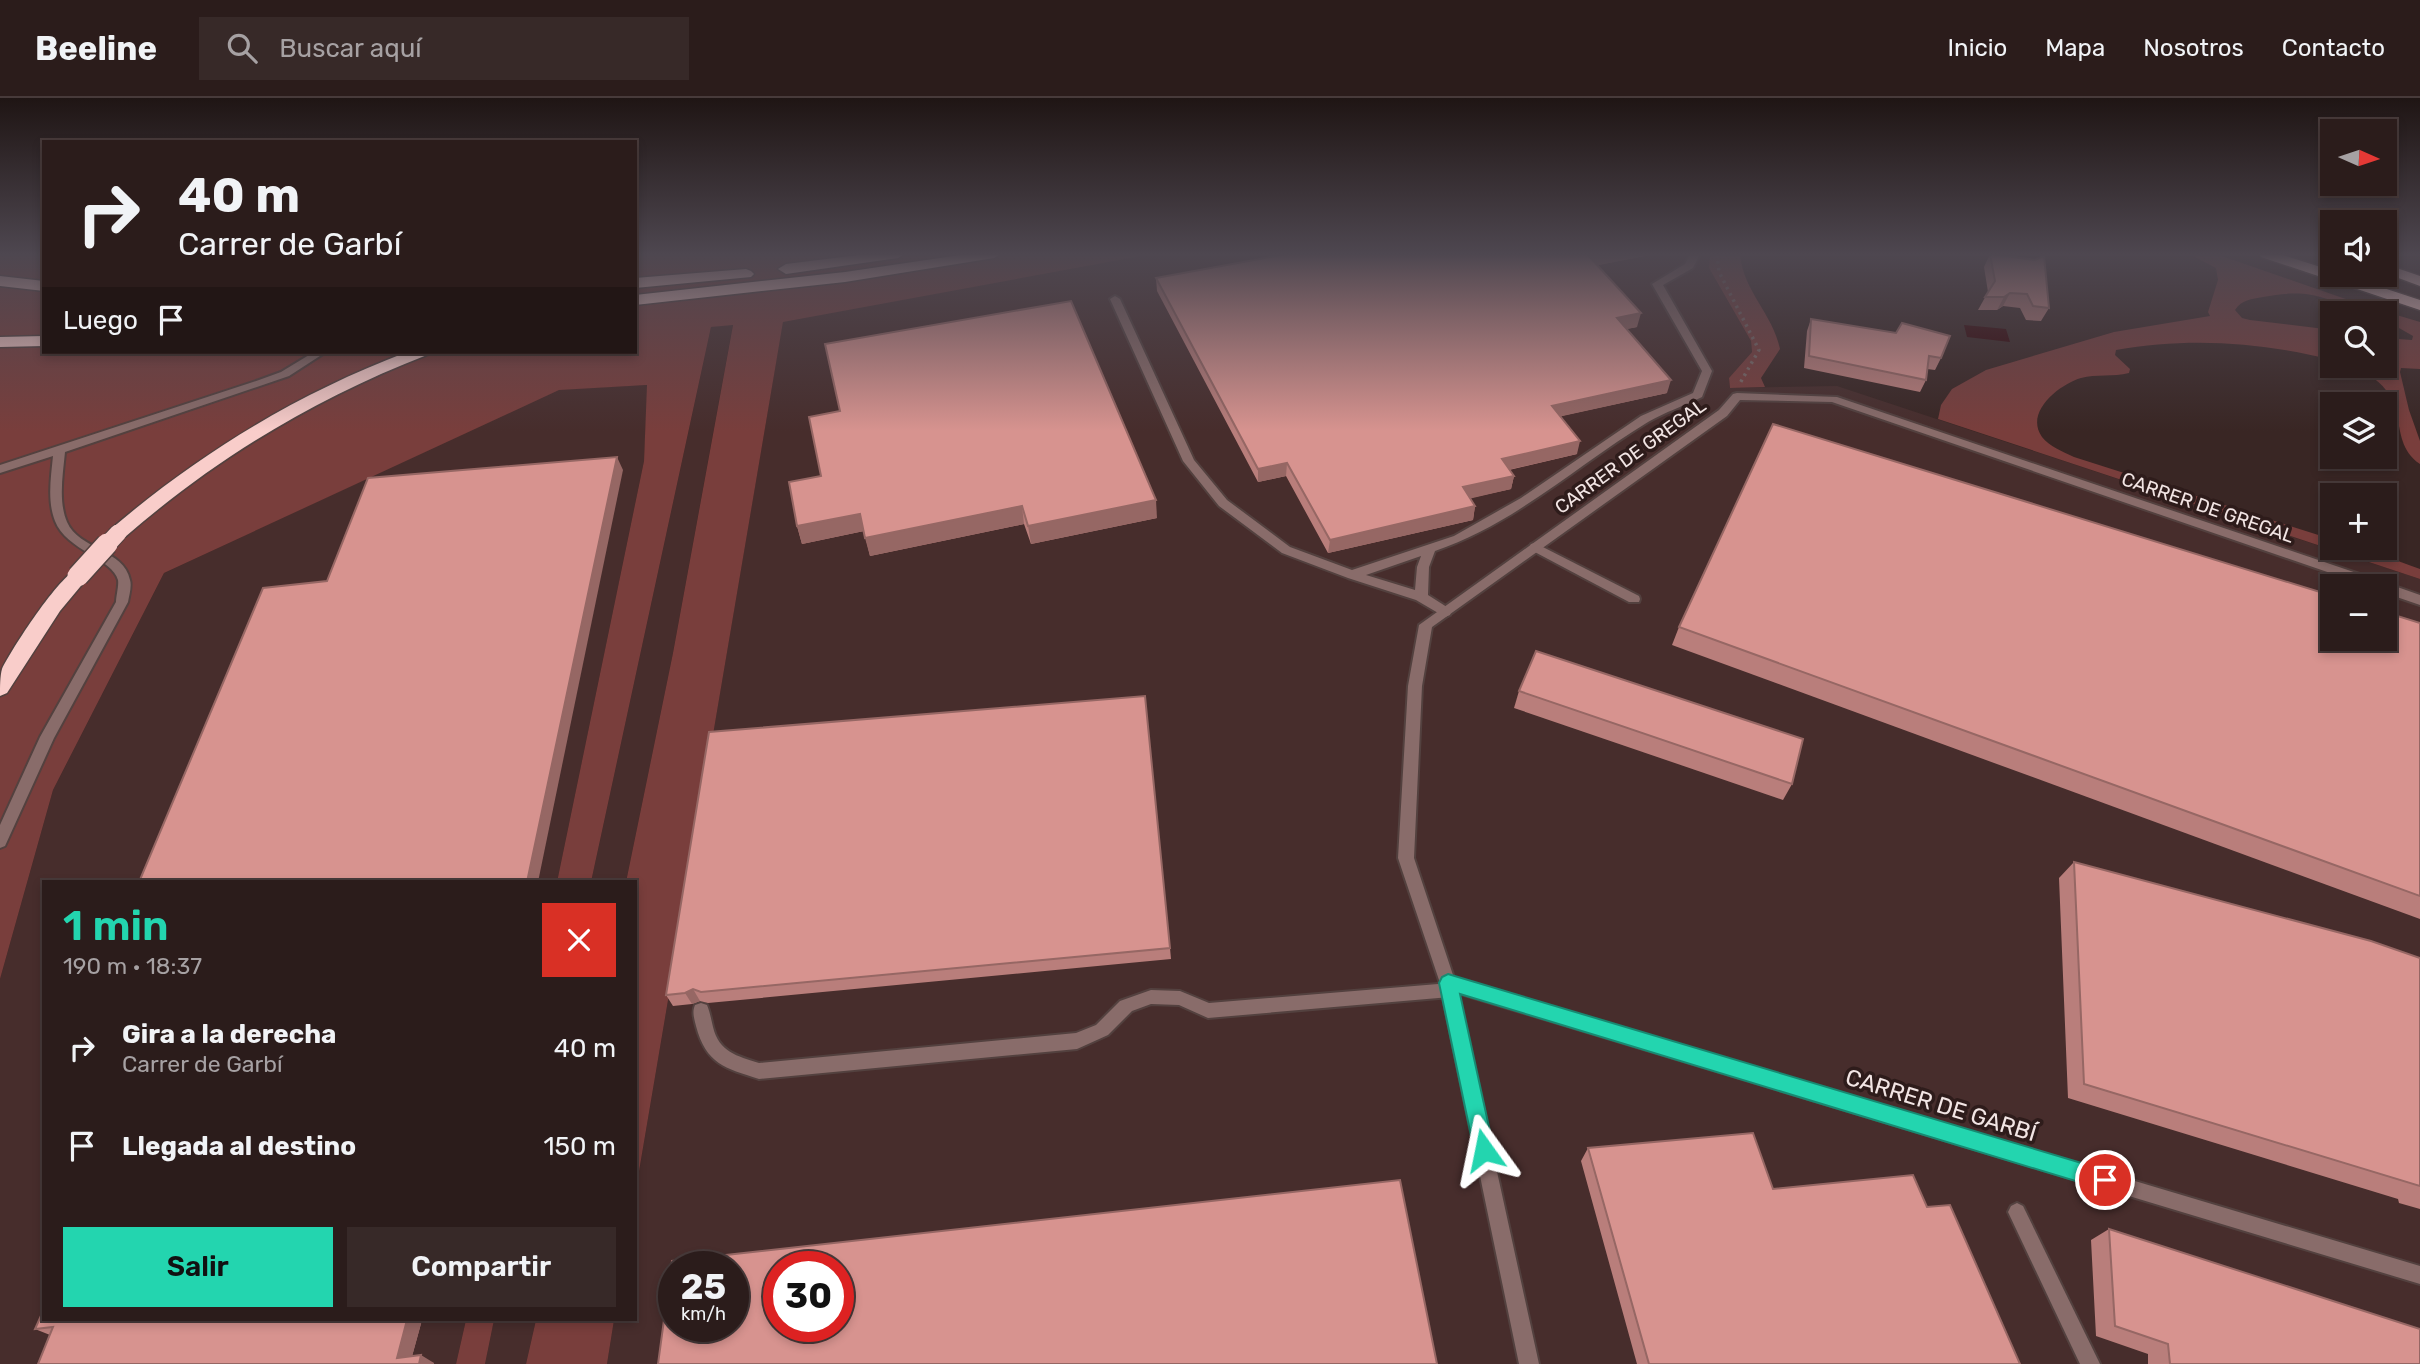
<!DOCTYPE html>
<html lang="es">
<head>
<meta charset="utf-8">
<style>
  body { margin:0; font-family:Rubik,sans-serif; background:#372928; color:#f1f3f6; height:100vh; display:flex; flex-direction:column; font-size:26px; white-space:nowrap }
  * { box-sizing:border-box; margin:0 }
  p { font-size:23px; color:#a6a1a3 }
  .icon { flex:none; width:38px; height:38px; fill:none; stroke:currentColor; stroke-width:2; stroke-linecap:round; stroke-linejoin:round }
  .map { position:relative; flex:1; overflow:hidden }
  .drawer { position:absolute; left:42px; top:782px; width:595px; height:441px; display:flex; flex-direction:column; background:#2b1c1b; border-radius:0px; box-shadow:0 4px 10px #0003,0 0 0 2px #473a3a }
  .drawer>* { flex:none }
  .top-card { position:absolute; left:42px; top:42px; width:595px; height:214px; border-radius:0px; box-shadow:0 4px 10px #0003,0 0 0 2px #473a3a; background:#2b1c1b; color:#f1f3f6; overflow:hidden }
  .needle { width:46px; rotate:93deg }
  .controls { position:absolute; left:2320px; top:21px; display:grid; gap:14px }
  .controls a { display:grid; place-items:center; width:77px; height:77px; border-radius:0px; background:#2b1c1b; box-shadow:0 4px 10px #0003,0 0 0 2px #473a3a; font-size:35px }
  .speed { position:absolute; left:658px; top:1153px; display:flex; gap:14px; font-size:35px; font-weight:700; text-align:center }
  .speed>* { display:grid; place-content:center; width:91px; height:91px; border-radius:50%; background:#2b1c1b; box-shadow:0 4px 10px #0003,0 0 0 2px #473a3a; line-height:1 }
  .speed small { font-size:18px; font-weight:400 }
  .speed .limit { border:10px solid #d22; background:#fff; color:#111 }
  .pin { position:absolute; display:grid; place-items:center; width:60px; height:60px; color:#fff; margin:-30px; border:4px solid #fff; border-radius:50%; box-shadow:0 2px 7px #0007 }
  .me { position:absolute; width:77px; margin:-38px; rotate:348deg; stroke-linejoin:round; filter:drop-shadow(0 0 5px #0008) }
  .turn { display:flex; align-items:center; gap:24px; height:147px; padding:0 21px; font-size:32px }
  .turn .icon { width:91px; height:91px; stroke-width:2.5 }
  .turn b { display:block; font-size:49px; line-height:60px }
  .then { display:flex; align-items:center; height:66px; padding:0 21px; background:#0003; gap:14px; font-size:26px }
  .round { display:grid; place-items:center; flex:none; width:74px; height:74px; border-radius:0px; background:#372928 }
  .headline { display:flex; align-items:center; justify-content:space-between; height:119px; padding:0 21px }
  h1 { font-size:42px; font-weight:600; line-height:52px; color:#23d5af }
  .cta { display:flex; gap:14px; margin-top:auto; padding:14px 21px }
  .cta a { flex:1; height:80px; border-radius:0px; background:#23d5af; color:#111; font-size:28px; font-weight:600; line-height:80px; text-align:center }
  .cta a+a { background:#372928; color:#f1f3f6 }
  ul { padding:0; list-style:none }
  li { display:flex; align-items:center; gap:21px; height:98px; padding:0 21px }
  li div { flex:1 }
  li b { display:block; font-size:26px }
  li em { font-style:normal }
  header { display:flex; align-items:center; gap:42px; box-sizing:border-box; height:98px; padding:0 35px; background:#2b1c1b; border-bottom:2px solid #473a3a }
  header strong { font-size:33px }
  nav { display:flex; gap:38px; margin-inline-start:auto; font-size:24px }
  .search { width:490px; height:63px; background:#372928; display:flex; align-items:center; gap:18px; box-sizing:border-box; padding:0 24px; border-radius:0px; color:#a6a1a3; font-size:26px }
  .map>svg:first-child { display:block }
  .built { fill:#472d2c; fill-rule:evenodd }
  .green { fill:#793e3c }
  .water { fill:#310003 }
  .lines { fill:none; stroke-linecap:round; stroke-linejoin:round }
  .lane-casing { stroke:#53413f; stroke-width:4 }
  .street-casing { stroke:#53413f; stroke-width:4 }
  .highway-casing { stroke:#53413f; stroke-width:3 }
  .path { stroke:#7b6a68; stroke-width:3.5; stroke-dasharray:2.5 4.5; stroke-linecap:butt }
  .lane { fill:#896c6a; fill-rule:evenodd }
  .street { fill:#896c6a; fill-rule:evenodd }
  .highway { fill:#f9cdca; fill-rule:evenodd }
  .highway-bridge-far1-casing { stroke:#53413f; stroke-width:19; stroke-linecap:butt }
  .highway-bridge-casing { stroke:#53413f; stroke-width:24; stroke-linecap:butt }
  .highway-bridge-far1 { stroke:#f9cdca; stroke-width:17 }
  .highway-bridge { stroke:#f9cdca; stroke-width:21 }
  .wall { fill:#b97e7b }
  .shaded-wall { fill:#966764 }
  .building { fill:#d7938f; stroke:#966764; stroke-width:2; fill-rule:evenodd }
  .route { fill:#23d5af; stroke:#178a72; stroke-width:2 }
  .labels { text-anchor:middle; stroke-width:7; stroke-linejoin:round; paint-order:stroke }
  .street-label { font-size:19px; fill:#f2e5e4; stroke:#2e1c1b }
  .near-street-label { font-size:23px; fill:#f2e5e4; stroke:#2e1c1b }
</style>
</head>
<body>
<header>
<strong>Beeline</strong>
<div class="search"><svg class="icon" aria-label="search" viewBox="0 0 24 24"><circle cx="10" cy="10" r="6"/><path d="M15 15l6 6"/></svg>Buscar aquí</div>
<nav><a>Inicio</a><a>Mapa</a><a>Nosotros</a><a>Contacto</a></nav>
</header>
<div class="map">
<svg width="2420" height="1266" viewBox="0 0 2420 1266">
  <rect width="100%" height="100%" fill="#392624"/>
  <g class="built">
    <path d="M1152,156H1710L1709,170L1751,243L1752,254L1729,280L1730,290L1837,288L2420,481V1266H607L614,1222H635V1097L783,223ZM2333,488H2385V541H2333ZM674,1169H733V1228H674ZM779,1169H838V1228H779Z"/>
    <path d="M733,226L673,555L626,784H591L711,229Z"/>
    <path d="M648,287L644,363L557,784H44V1222H466L456,1266H0V881L53,692L164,475L559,291Z"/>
    <path d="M494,1222H536L526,1266H485Z"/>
  </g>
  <g class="green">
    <path d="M0,156H44V254H635V156H1152L783,224L635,1097V784H626L673,555L733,227L711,229L591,784H557L644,363L647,287L559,292L164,475L53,692L0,881Z"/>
    <path d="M1710,156H1740C1743,193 1773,216 1780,251L1761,280L1765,289L1730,290L1729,280L1752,254L1751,243L1709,170Z"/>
    <path d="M2189,156H2216L2360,206L2420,224V271L2401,270L2400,274L2409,312L2420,343V366C2382,339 2420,295 2350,268H2385V240L2412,242L2413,238L2385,222V215C2359,215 2337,202 2312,197C2295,194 2280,196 2263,199C2252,201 2241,202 2235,212L2242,220L2250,222L2333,232V262C2260,244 2190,239 2116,252L2115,257L2130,271L2129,275C2113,279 2096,276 2081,280C2060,286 2024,314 2042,339C2049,348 2063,354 2074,359L2331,441L2333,450C2364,450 2390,460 2420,471V481L1938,321L1941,307L1952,291L1986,272L2114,234L2210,218L2208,214L2218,182L2216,170Z"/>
    <path d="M466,1222H494L485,1266H456Z"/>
    <path d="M536,1222H614L607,1266H526Z"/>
  </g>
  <path class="water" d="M1964,227L2006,231L2010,244L1967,239Z"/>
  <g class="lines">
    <defs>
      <g id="lane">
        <path d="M1690,156H1700L1693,170L1663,187L1712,273L1702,299C1684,308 1665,314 1648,324C1577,367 1515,426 1435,453L1429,469L1428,497L1450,511L1451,514L1450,517L1445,519L1416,502L1348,480L1282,455L1219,408L1183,363L1110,201L1115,198L1120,201L1194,362L1227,402L1290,449L1352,472L1454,438L1521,400L1641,318L1693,295L1702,273L1652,186L1685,166ZM1421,458L1417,469L1415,492L1366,477Z"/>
        <path d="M1535,445L1639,498L1640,501L1639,504H1629L1531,452L1529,449L1531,446Z"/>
        <path d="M1450,885L1456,887L1458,892L1456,897L1450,899L1208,920L1179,907L1151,906L1132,913L1108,937L1077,951L759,981C725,970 706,966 696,928C694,920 692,914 695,907L701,905L707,907C710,914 711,921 713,929C719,954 737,958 759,965L1076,935L1096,927L1120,903L1151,892L1180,893L1209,905Z"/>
        <path d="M2017,1105L2023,1108L2100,1266H2080L2008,1114L2011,1108Z"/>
      </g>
      <g id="street">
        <path d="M314,254H326L289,278L65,354C63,376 58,403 67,424C79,452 124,451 130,482C132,488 129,498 128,504L54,640L5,748L0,750V727L40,639L116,504C116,498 119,488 118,482C113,461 66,452 55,423C47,403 51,379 53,358L0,375V367L259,282L281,274Z"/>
        <path d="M1737,295L1837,299L2386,485L2420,497V507L2385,495V488H2368L1832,304L1740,302L1727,318L1432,529L1422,588L1414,760L1454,880L2420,1168V1186L1458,895L1539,1266H1519L1440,885L1398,760L1408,588L1419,527L1719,312L1733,296Z"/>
      </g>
      <g id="highway">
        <path d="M867,156H905L898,160L786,176L778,171L786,166Z"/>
        <path d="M967,156H1001L994,160L845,184L635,207V197L845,174Z"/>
        <path d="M2259,156H2280L2333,173V177H2344L2420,202V212L2261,159Z"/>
        <path d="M2385,166L2420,178V188L2385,175Z"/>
        <path d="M746,171L751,173L754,176L751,179L635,190V180Z"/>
        <path d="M0,178L44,183V193L0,188Z"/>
        <path d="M44,238V248L0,249V239Z"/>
        <path d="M407,254H429L427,257C314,301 216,360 125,439H111L109,435L111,431C201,354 297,296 407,254Z"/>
        <path d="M78,471L85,473L88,478L85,483L60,513L7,595L0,598C0,589 0,578 2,571C11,552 60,476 78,471Z"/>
      </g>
    </defs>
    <use href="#lane" class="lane-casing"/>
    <use href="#street" class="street-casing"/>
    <use href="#highway" class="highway-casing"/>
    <path class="path" d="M1717,156L1719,174L1759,252L1739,287"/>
    <use href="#lane" class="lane"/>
    <use href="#street" class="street"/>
    <use href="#highway" class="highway"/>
    <defs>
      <path id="highway-bridge-far1" d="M106,448L118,435"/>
      <path id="highway-bridge" d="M78,478L107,446"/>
    </defs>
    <use href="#highway-bridge-far1" class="highway-bridge-far1-casing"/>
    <use href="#highway-bridge" class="highway-bridge-casing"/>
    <use href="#highway-bridge-far1" class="highway-bridge-far1"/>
    <use href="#highway-bridge" class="highway-bridge"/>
  </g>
  <g class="wall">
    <path d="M1655,156L1597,167L1637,229L1626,231L1667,295L1561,318L1577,356L1509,372L1514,378L1511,391L1470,400L1475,408L1473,422L1328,455L1286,378L1258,384L1157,193L1156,180Z"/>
    <path d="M1990,156L2049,210L2041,223L2026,222L2020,210L2003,208L1997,212H1978L1988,194L1984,169Z"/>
    <path d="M1811,221L1941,260L1935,272L1927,271L1926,282L1920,294L1804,270L1807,233Z"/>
    <path d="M789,384L1157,420L1031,446L1024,426L870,458L864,433L802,446L797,428Z"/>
    <path d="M2420,525V821L1672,547L1679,529Z"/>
    <path d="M1519,593L1792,686L1783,702L1514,610Z"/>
    <path d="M709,634L1170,850L1171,861L708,905L700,903L692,906L673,908L666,897Z"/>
    <path d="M2074,764L2420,860V1111L2399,1105L2398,1101L2068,1000L2059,780Z"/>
    <path d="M1588,1050L1773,1091L1927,1109L2020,1266H1637L1581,1063Z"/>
    <path d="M2109,1131L2420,1266H2148V1256L2096,1238L2091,1142Z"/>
    <path d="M44,1222H422L412,1258L434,1265L50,1237L35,1231Z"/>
  </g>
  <g class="shaded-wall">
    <path d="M1587,156H1655L1584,170Z"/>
    <path d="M2010,195L2003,208L1997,212L2004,199Z"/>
    <path d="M1641,215L1637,229L1613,234L1617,220Z"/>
    <path d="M1671,282L1667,295L1549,321L1552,308Z"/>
    <path d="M1580,343L1577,356L1499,374L1502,361Z"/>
    <path d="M617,359L623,372L538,784H527Z"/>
    <path d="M1287,365L1286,378L1258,384V371Z"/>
    <path d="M1514,378L1511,391L1460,403L1463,389Z"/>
    <path d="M1156,402L1157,420L1031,446L1028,428Z"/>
    <path d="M1022,408L1024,426L870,458L865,440Z"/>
    <path d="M1475,408L1473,422L1328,455L1330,442Z"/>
    <path d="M860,416L864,433L802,446L797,428Z"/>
    <path d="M693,891L700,903L692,906L685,895Z"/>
    <path d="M407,1222H422L410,1266L397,1260Z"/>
    <path d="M421,1257L434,1265V1266H419Z"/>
  </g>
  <g class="building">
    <path d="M1287,156H1591H1587L1641,215L1617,220L1671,282L1552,308L1580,343L1502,361L1514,378L1463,389L1475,408L1330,442L1287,365L1258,371L1156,180Z"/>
    <path d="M1990,156L2035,162L2044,158L2049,210L2033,208L2027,196L2010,195L2004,199H1985L1995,183Z"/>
    <path d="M1071,203L1156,402L1028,428L1022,408L865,440L860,416L797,428L789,384L821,378L809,319L840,313L825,246Z"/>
    <path d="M1811,221L1896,235L1902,225L1950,238L1941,260L1929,258L1926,282L1809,258Z"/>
    <path d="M1773,326L2333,498V541H2385V514L2420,525V798L1679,529Z"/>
    <path d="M617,359L527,784H139L263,490L327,483L368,380Z"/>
    <path d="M1536,553L1803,641L1792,686L1519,593Z"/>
    <path d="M1145,598L1170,850L701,894L693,891L685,895L666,897L709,634Z"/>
    <path d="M2074,764L2371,843L2420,860V1088L2084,986Z"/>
    <path d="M1753,1035L1773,1091L1913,1077L1927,1109L1950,1107L2020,1266H1649L1588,1050Z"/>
    <path d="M1400,1082L1437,1266H658L672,1163ZM674,1169H733V1228H674ZM779,1169H838V1228H779Z"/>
    <path d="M2109,1131L2420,1231V1266H2170L2168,1246L2115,1228Z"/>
    <path d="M44,1211V1222H407L397,1260L421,1257L419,1266H38L53,1229L35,1231Z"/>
  </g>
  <linearGradient id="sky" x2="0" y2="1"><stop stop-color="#1f1514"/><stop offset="0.47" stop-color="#4e4750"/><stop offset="1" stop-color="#4e4750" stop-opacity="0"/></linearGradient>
  <rect width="2420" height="333" fill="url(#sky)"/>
  <path class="route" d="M1448,876L2105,1072L2112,1075L2115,1082L2112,1089L2105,1092L1460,896L1494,1052L1491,1059L1484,1062L1477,1059L1474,1052L1439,885L1442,879Z"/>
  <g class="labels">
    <g class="street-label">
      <text transform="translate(1630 358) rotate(-36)" y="7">CARRER DE GREGAL</text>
      <text transform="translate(2208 409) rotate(19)" y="7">CARRER DE GREGAL</text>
    </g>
    <g class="near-street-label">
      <text transform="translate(1941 1007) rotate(17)" y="8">CARRER DE GARBÍ</text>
    </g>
  </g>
</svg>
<div class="controls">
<a><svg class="needle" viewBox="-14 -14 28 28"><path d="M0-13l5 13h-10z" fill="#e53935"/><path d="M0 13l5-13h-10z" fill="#a6a1a3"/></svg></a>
<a><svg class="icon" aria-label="sound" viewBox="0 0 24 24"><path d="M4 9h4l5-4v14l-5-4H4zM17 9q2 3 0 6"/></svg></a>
<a><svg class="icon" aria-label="search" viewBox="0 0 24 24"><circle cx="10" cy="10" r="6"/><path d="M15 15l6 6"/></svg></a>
<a><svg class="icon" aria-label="layers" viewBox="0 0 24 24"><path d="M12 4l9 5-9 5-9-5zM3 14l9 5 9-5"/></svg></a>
<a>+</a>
<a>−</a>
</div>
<div class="speed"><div>25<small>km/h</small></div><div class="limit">30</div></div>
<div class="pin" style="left:2105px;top:1082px;background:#d93025"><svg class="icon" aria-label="arrive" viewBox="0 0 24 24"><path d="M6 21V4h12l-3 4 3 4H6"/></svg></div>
<svg class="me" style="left:1484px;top:1052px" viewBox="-20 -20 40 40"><path d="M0-17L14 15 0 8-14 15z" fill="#23d5af" stroke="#fff" stroke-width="4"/></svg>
<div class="top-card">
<div class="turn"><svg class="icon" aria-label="right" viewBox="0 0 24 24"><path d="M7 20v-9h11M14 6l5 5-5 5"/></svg><div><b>40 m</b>Carrer de Garbí</div></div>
<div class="then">Luego<svg class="icon" aria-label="arrive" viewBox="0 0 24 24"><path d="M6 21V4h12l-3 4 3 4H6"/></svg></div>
</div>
<section class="drawer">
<div class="headline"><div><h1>1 min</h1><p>190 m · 18:37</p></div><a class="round" style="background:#d93025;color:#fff"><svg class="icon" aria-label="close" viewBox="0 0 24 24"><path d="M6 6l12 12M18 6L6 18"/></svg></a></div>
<ul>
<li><svg class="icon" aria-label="right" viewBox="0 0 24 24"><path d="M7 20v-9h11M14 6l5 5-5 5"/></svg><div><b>Gira a la derecha</b><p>Carrer de Garbí</p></div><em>40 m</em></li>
<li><svg class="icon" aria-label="arrive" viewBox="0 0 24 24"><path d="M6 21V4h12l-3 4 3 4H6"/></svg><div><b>Llegada al destino</b></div><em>150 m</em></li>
</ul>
<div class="cta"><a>Salir</a><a>Compartir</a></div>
</section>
</div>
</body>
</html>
